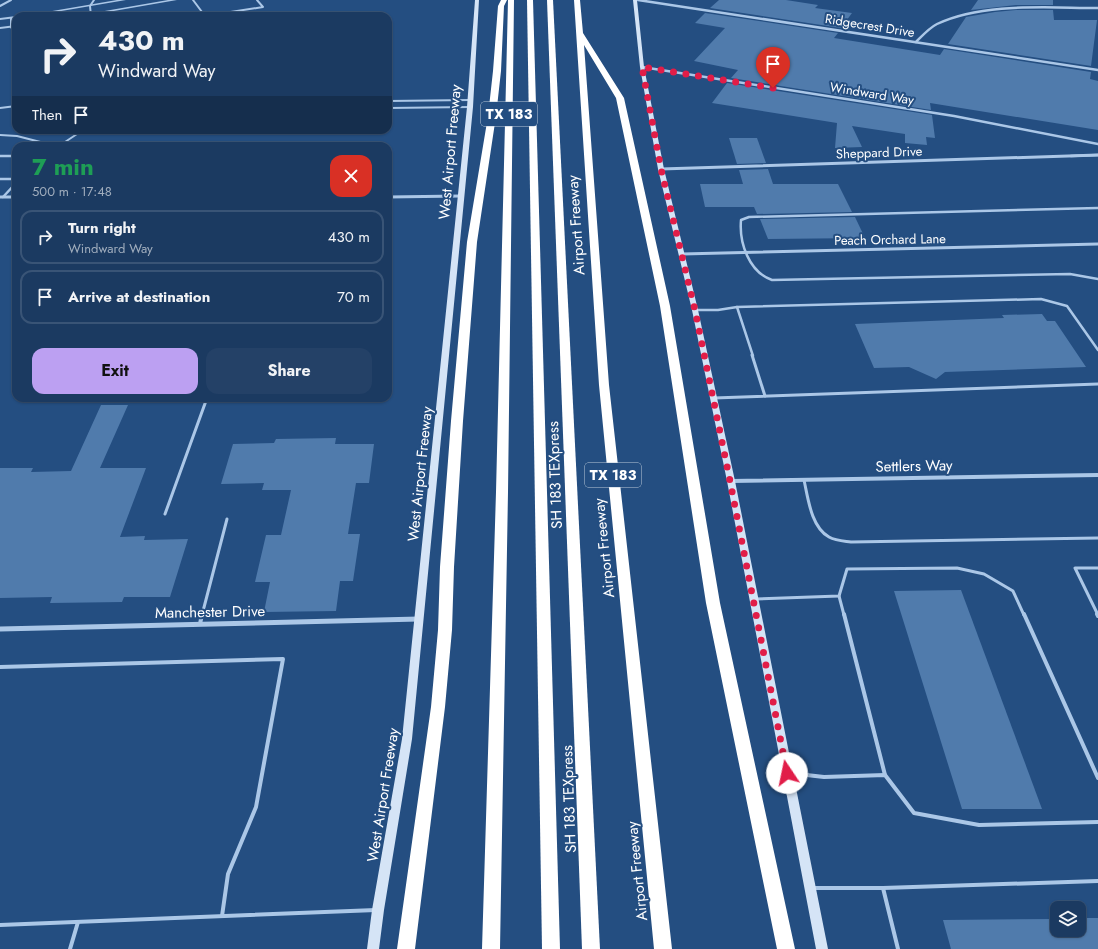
<!DOCTYPE html>
<html lang="en">
<head>
<meta charset="utf-8">
<style>
  body { margin:0; font-family:Jost,sans-serif; background:#244167; color:#f1f3f6; height:100vh; display:flex; flex-direction:column; font-size:15px; white-space:nowrap }
  * { box-sizing:border-box; margin:0 }
  p { font-size:13px; color:#a0adbd }
  .icon { flex:none; width:22px; height:22px; fill:none; stroke:currentColor; stroke-width:2; stroke-linecap:round; stroke-linejoin:round }
  .map { position:relative; flex:1; overflow:hidden }
  .sheet { position:absolute; left:12px; top:142px; width:380px; height:260px; display:flex; flex-direction:column; background:#1b3a61; border-radius:12px; box-shadow:0 1px 3px #0004,0 0 0 1px #395476 }
  .sheet>* { flex:none }
  .guide { position:absolute; left:12px; top:12px; width:380px; height:122px; border-radius:12px; box-shadow:0 1px 3px #0004,0 0 0 1px #395476; background:#1b3a61; color:#f1f3f6; overflow:hidden }
  .controls { position:absolute; left:1050px; top:901px; display:grid; gap:8px }
  .controls a { display:grid; place-items:center; width:36px; height:36px; border-radius:8px; background:#1b3a61; box-shadow:0 1px 3px #0004,0 0 0 1px #395476; font-size:20px }
  .pin { position:absolute; display:grid; place-items:center; width:34px; height:34px; color:#fff; margin:-41px -17px; border-radius:50% 50% 50% 0; rotate:-45deg; box-shadow:0 0 4px #0007 }
  .pin .icon { rotate:45deg }
  .me { position:absolute; width:44px; margin:-22px; rotate:349deg; stroke-linejoin:round; filter:drop-shadow(0 0 3px #0008) }
  .turn { display:flex; align-items:center; gap:14px; height:84px; padding:0 20px; font-size:18px }
  .turn .icon { width:52px; height:52px; stroke-width:2.5 }
  .turn b { display:block; font-size:28px; line-height:34px }
  .then { display:flex; align-items:center; height:38px; padding:0 20px; background:#0003; gap:8px; font-size:15px }
  .round { display:grid; place-items:center; flex:none; width:42px; height:42px; border-radius:12px; background:#244167 }
  .summary { display:flex; align-items:center; justify-content:space-between; height:68px; padding:0 20px }
  h1 { font-size:24px; font-weight:700; line-height:30px; color:#1e9e55 }
  .primary-button { display:flex; gap:8px; margin-top:auto; padding:8px 20px }
  .primary-button a { flex:1; height:46px; border-radius:12px; background:#bca0f2; color:#111; font-size:16px; font-weight:700; line-height:46px; text-align:center }
  .primary-button a+a { background:#244167; color:#f1f3f6 }
  ul { padding:0; list-style:none }
  li { display:flex; align-items:center; gap:12px; height:54px; margin:0 8px 6px; padding:0 12px; border:2px solid #395476; border-radius:12px }
  li div { flex:1 }
  li b { display:block; font-size:15px }
  li em { font-style:normal }
  .map>svg:first-child { display:block }
  .building { fill:#507bac }
  .lines { fill:none; stroke-linecap:round; stroke-linejoin:round }
  .service-far3 { stroke:#abc7e7; stroke-width:2 }
  .service-far2 { stroke:#abc7e7; stroke-width:2.5 }
  .service-far1 { stroke:#abc7e7; stroke-width:3 }
  .service { stroke:#abc7e7; stroke-width:4 }
  .minor-far3 { stroke:#abc7e7; stroke-width:2.5 }
  .minor-far2 { stroke:#abc7e7; stroke-width:3 }
  .minor-far1 { stroke:#abc7e7; stroke-width:4 }
  .minor { stroke:#abc7e7; stroke-width:5 }
  .tertiary { fill:#abc7e7; fill-rule:evenodd }
  .secondary { fill:#d5e4f6; fill-rule:evenodd }
  .motorway { fill:#fff; fill-rule:evenodd }
  .route { stroke:#e11d48; stroke-width:7; stroke-dasharray:0 12.6 }
  .labels { text-anchor:middle; stroke-width:4; stroke-linejoin:round; paint-order:stroke }
  .far-street-label { font-size:13px; fill:#fff; stroke:#244e81 }
  .shield { fill:#244e81; stroke:#bdcad9; stroke-width:1 }
  .shield-label { font-size:14px; font-weight:bold; fill:#fff }
  .street-label { font-size:15px; fill:#fff; stroke:#244e81 }
</style>
</head>
<body>
<div class="map">
<svg width="1098" height="949" viewBox="0 0 1098 949">
  <rect width="100%" height="100%" fill="#244e81"/>
  <g class="building">
    <path d="M719,0H786L818,5L815,8L852,13L841,28L710,8Z"/>
    <path d="M978,0H1053V5H1016L971,10Z"/>
    <path d="M1016,10H1053L1054,20H1097L1091,66L948,44L966,17L995,12Z"/>
    <path d="M705,13L838,33L834,38L940,55L944,49L1091,72L1090,79L1098,81V130L930,103L931,110L731,78L738,70L694,61L725,28L695,23Z"/>
    <path d="M727,83L932,115L935,138L926,137L927,145L905,143V134L852,126L862,147L835,148L837,123L712,103Z"/>
    <path d="M729,138H757L766,163L737,164Z"/>
    <path d="M768,169L773,184H838L852,212L757,214L754,207H705L700,184H743L739,170Z"/>
    <path d="M855,217L865,238L768,239L760,219Z"/>
    <path d="M1042,314L1047,321H1055L1086,367L945,372L936,379L909,367L874,368L855,324L1004,318L1002,315Z"/>
    <path d="M101,405H128L100,468H146L120,537L145,536L144,540L188,539L170,597H124L122,602L50,603L52,597L0,598V468H33L31,472L71,471Z"/>
    <path d="M336,438L335,444H374L369,483H356L348,534H360L353,581H340L336,611L264,612L270,582H255L266,535H281L291,490H262L264,483L221,484L233,444L274,443L276,439Z"/>
    <path d="M961,590L1042,809H962L894,591Z"/>
    <path d="M1079,918H1098V949H951L943,920L1057,919V930H1079Z"/>
  </g>
  <g class="lines">
    <g class="service-far3">
      <path d="M193,0L205,16"/>
      <path d="M0,6L11,0"/>
      <path d="M91,16L90,6L94,0"/>
      <path d="M205,16L263,7L257,0"/>
      <path d="M11,18V27L16,36"/>
      <path d="M388,101L470,100"/>
      <path d="M0,108L16,106"/>
      <path d="M388,108L470,107"/>
      <path d="M0,135L17,136L56,146"/>
      <path d="M59,146L83,130"/>
    </g>
    <g class="service-far2">
      <path d="M0,156H16"/>
      <path d="M0,179H16"/>
      <path d="M3,197L16,183"/>
      <path d="M1098,208L749,217L741,220C739,243 749,272 772,280L1070,274L1098,279"/>
      <path d="M737,307L753,356"/>
      <path d="M695,310H718L737,307L1041,299L1067,306L1098,350"/>
    </g>
    <g class="service-far1">
      <path d="M752,355L765,396"/>
      <path d="M714,398L1098,384"/>
      <path d="M804,480C808,498 811,527 829,537C836,541 844,541 851,542L1098,538"/>
      <path d="M165,514L207,398"/>
      <path d="M839,596L844,615"/>
      <path d="M755,599L839,596L847,569L957,568L984,574L1013,591L1024,615"/>
      <path d="M202,615L227,519"/>
      <path d="M1098,615L1075,568H1098"/>
    </g>
    <g class="service">
      <path d="M844,614L885,775"/>
      <path d="M1024,614L1098,778"/>
      <path d="M1097,614L1098,616"/>
      <path d="M200,624L202,614"/>
      <path d="M0,667L283,659L256,807L228,874L222,916"/>
      <path d="M789,773L824,777L885,775L914,813L979,825L1098,822"/>
      <path d="M812,888H883L898,949"/>
      <path d="M883,888L1098,881"/>
      <path d="M0,925L376,910"/>
      <path d="M70,949L78,922"/>
    </g>
    <g class="minor-far3">
      <path d="M638,0L1098,70"/>
      <path d="M916,42C922,36 929,28 937,24C983,2 1048,8 1098,8"/>
      <path d="M642,67L954,116L1098,144"/>
      <path d="M1071,156L1098,155"/>
    </g>
    <g class="minor-far2">
      <path d="M661,169L1098,155"/>
      <path d="M0,197H16"/>
      <path d="M388,197L460,196"/>
      <path d="M682,254L1098,244"/>
    </g>
    <path class="minor-far1" d="M731,481L1098,475"/>
    <path class="minor" d="M0,629L419,619"/>
    <g class="tertiary">
      <path d="M117,0H126L32,16H23Z"/>
      <path d="M168,0H177L85,16H76Z"/>
      <path d="M16,16V18L0,20V18Z"/>
      <path d="M16,25V27L0,29V27Z"/>
    </g>
    <g class="secondary">
      <path d="M475,0H479L473,107L412,739L384,910L379,949H367L372,910L402,739L467,107Z"/>
      <path d="M633,0H637L644,67L664,169L698,310L735,481L828,949H816L727,481L692,310L658,169L640,67Z"/>
    </g>
    <g class="motorway">
      <path d="M501,0H507L504,6L501,71L496,116L477,242L463,421L454,567L452,630L445,707L415,949H397L431,707L438,630L440,567L451,421L467,242L488,116L493,71L498,6Z"/>
      <path d="M508,0H514L508,492L500,949H482L496,492Z"/>
      <path d="M527,0H533L560,949H542Z"/>
      <path d="M547,0H553L600,949H582Z"/>
      <path d="M574,0H580L583,33L624,98L670,306L720,603L795,949H777L706,603L660,306L616,98L584,45L609,385L672,949H654L599,385Z"/>
    </g>
  </g>
  <g class="lines">
    <path class="route" d="M773,88L642,67L661,169L695,310L730,481L787,773"/>
  </g>
  <g class="labels">
    <g class="far-street-label">
      <text transform="translate(870 25) rotate(9)" y="5">Ridgecrest Drive</text>
      <text transform="translate(872 93) rotate(9)" y="5">Windward Way</text>
      <text transform="translate(879 152) rotate(-2)" y="5">Sheppard Drive</text>
      <text transform="translate(890 239) rotate(-1)" y="5">Peach Orchard Lane</text>
    </g>
    <g class="shield">
      <rect x="481" y="102" width="56" height="24" rx="3"/>
      <rect x="585" y="463" width="56" height="24" rx="3"/>
    </g>
    <g class="shield-label">
      <text x="509" y="119">TX 183</text>
      <text x="613" y="480">TX 183</text>
    </g>
    <g class="street-label">
      <text transform="translate(450 152) rotate(-85)" y="5">West Airport Freeway</text>
      <text transform="translate(576 225) rotate(-94)" y="5">Airport Freeway</text>
      <text transform="translate(914 466) rotate(-1)" y="5">Settlers Way</text>
      <text transform="translate(420 474) rotate(-84)" y="5">West Airport Freeway</text>
      <text transform="translate(555 475) rotate(-92)" y="5">SH 183 TEXpress</text>
      <text transform="translate(604 548) rotate(-96)" y="5">Airport Freeway</text>
      <text transform="translate(210 612) rotate(-1)" y="5">Manchester Drive</text>
      <text transform="translate(383 795) rotate(-81)" y="5">West Airport Freeway</text>
      <text transform="translate(569 799) rotate(-92)" y="5">SH 183 TEXpress</text>
      <text transform="translate(637 871) rotate(-96)" y="5">Airport Freeway</text>
    </g>
  </g>
</svg>
<div class="controls">
<a><svg class="icon" aria-label="layers" viewBox="0 0 24 24"><path d="M12 4l9 5-9 5-9-5zM3 14l9 5 9-5"/></svg></a>
</div>
<div class="pin" style="left:773px;top:88px;background:#d93025"><svg class="icon" aria-label="arrive" viewBox="0 0 24 24"><path d="M6 21V4h12l-3 4 3 4H6"/></svg></div>
<svg class="me" style="left:787px;top:773px" viewBox="-20 -20 40 40"><circle r="19" fill="#fff"/><path d="M0-13L10 11 0 6-10 11z" fill="#e11d48"/></svg>
<div class="guide">
<div class="turn"><svg class="icon" aria-label="right" viewBox="0 0 24 24"><path d="M7 20v-9h11M14 6l5 5-5 5"/></svg><div><b>430 m</b>Windward Way</div></div>
<div class="then">Then<svg class="icon" aria-label="arrive" viewBox="0 0 24 24"><path d="M6 21V4h12l-3 4 3 4H6"/></svg></div>
</div>
<section class="sheet">
<div class="summary"><div><h1>7 min</h1><p>500 m · 17:48</p></div><a class="round" style="background:#d93025;color:#fff"><svg class="icon" aria-label="close" viewBox="0 0 24 24"><path d="M6 6l12 12M18 6L6 18"/></svg></a></div>
<ul>
<li><svg class="icon" aria-label="right" viewBox="0 0 24 24"><path d="M7 20v-9h11M14 6l5 5-5 5"/></svg><div><b>Turn right</b><p>Windward Way</p></div><em>430 m</em></li>
<li><svg class="icon" aria-label="arrive" viewBox="0 0 24 24"><path d="M6 21V4h12l-3 4 3 4H6"/></svg><div><b>Arrive at destination</b></div><em>70 m</em></li>
</ul>
<div class="primary-button"><a>Exit</a><a>Share</a></div>
</section>
</div>
</body>
</html>
